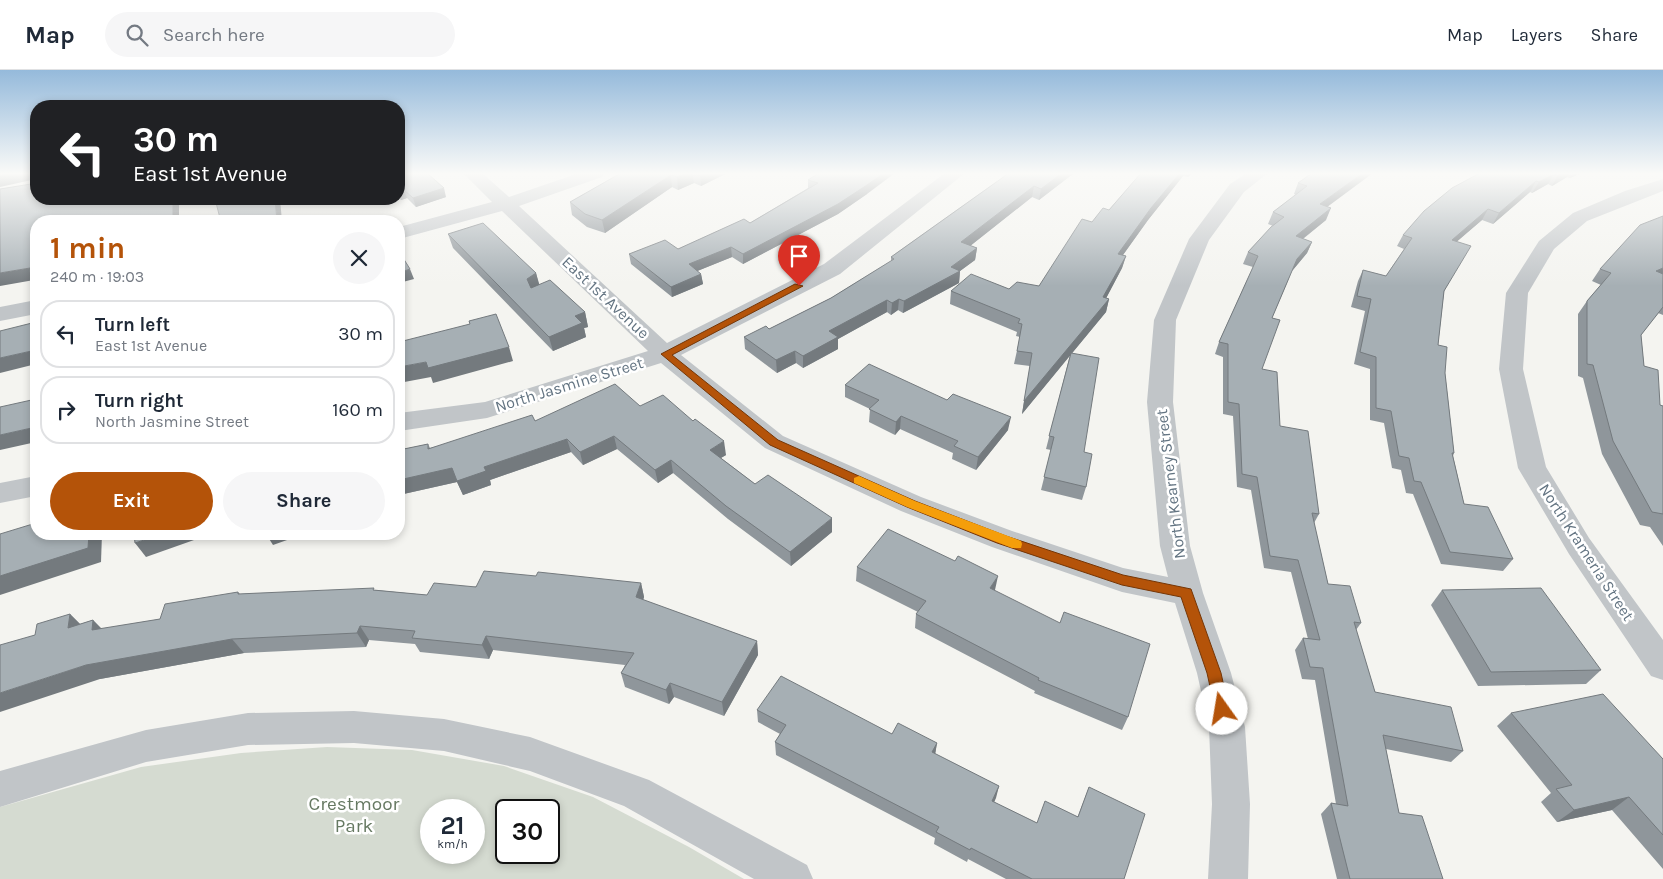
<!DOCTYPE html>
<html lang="en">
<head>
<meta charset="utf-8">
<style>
  body { margin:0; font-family:Karla,sans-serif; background:#f6f6f7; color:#1f2937; height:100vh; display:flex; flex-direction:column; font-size:19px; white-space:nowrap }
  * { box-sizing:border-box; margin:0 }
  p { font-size:16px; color:#747a83 }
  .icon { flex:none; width:28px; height:28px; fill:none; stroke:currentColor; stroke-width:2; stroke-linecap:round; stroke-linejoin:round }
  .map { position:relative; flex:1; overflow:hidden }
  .drawer { position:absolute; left:30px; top:145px; width:375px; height:325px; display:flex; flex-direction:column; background:#fff; border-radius:20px; box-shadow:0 2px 8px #0003 }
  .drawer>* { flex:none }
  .hud { position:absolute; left:30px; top:30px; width:375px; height:105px; border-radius:20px; box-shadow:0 2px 8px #0003; background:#202124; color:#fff; overflow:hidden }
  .speed { position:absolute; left:420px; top:729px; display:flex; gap:10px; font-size:25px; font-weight:700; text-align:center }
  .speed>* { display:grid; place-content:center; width:65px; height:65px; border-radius:50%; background:#fff; box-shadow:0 2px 8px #0003; line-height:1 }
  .speed small { font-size:12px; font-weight:400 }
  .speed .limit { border:2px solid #111; border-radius:8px; background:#fff; color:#111 }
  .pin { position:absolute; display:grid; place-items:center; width:42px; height:42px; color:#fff; margin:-51px -21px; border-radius:50% 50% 50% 0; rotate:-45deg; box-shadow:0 0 5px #0007 }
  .pin .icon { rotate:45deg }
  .me { position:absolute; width:55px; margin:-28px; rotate:347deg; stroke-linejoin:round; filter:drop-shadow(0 0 4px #0008) }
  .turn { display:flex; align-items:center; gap:18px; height:105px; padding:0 20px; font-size:22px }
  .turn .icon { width:65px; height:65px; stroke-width:2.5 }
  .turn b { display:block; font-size:35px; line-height:42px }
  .round { display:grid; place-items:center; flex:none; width:52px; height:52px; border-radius:26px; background:#f6f6f7 }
  .head { display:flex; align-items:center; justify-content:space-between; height:85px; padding:0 20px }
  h1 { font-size:30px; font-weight:700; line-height:38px; color:#b45309 }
  .action { display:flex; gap:10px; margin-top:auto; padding:10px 20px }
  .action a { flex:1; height:58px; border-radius:30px; background:#b45309; color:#fff; font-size:20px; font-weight:700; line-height:58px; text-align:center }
  .action a+a { background:#f6f6f7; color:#1f2937 }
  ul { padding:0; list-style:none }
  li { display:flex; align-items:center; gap:15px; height:68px; margin:0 10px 8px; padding:0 10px; border:2px solid #e0e1e3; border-radius:20px }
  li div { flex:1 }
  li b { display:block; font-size:19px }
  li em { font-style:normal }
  header { display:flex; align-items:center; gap:30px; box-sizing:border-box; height:70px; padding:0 25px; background:#fff; border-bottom:1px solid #e0e1e3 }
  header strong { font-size:24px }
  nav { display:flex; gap:28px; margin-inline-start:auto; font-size:18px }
  .search { width:350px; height:45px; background:#f6f6f7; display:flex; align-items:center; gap:12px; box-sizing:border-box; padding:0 18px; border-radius:28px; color:#747a83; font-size:19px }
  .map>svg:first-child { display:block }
  .green { fill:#d5dbd1; fill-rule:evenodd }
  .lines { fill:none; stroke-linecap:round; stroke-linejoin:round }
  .minor { fill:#c1c5c8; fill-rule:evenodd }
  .wall { fill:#8f969b }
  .shaded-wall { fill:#747a7e }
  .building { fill:#a6afb4; stroke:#747a7e }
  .route { fill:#b45309; stroke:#753606 }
  .slow { fill:#f59e0b }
  .labels { text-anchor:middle; stroke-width:5; stroke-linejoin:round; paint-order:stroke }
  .street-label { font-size:16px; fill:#637482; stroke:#fff }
  .near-park-label { font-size:19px; fill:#667962; stroke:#fff }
</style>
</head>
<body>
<header>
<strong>Map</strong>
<div class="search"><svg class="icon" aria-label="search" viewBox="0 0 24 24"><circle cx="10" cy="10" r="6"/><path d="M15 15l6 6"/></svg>Search here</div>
<nav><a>Map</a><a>Layers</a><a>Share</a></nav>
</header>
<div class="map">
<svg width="1663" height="809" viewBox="0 0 1663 809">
  <rect width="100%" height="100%" fill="#f4f4f0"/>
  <path class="green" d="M327,677L412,680L504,696L593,727L689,777L744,809H0V737L141,697L241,683ZM431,740H474V782H431ZM506,740H549V782H506Z"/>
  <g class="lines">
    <g class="minor">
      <path d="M463,103H482L509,127L579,103H605L602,107L519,136L667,273L824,194L945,103H965L840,204L681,285L783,366L921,427L1012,461L1123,498L1168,507L1160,476L1147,332L1154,250L1189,169L1230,114L1247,103H1268L1244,122L1209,170L1176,250L1173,332L1190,476L1203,523L1231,603L1245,657L1250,734L1248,809H1208L1212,734L1209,657L1197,603L1175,533L1122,522L992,477L901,441L765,378L661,293L487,348L399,361V343L485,332L648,281L502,141L399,169V157L492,132Z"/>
      <path d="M1663,109V121L1587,151L1554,179L1528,223L1523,299L1546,397L1589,468L1663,570V610L1651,606L1569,484L1518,398L1499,299L1506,223L1539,171L1573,143L1625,121Z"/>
      <path d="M36,230V244L0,251V237Z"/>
      <path d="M36,406V426L0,433V413Z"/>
      <path d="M354,641L444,649L530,667L649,710L807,795L813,809H754L624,736L530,701L444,681L354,673L248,675L146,692L0,737V701L146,660L248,643Z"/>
    </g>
  </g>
  <g class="wall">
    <path d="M399,103L446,127L416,137L407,128L401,130L399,128Z"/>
    <path d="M621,103H727L701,116L694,113L678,120L672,117L605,163L587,157L572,145L570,132Z"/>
    <path d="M1009,103H1074L1039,130L1032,127L970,176L977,178L975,190L960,201L959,213L903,243L898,240L891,245L887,242L838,269V279L803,298L796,293L777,303L745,279L744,267L769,259L831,228L891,191V187Z"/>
    <path d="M1141,103H1192L1188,107L1183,106L1148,150L1123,185L1126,186L1122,198L1106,228L1109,229L1106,242L1072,283L1084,382L1086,417L1082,430L1041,420L1051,380L1046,379L1070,285L1022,344L1030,296L1014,294L1020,267L1016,266L1017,262L950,234L951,221L1009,219L1039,216L1092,152L1109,140Z"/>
    <path d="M1312,103L1327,137L1326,150L1303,169L1312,172L1307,183L1292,201L1272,248L1262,299L1280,356L1319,444L1314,453L1328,514L1361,553L1356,560L1375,622L1463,681L1451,692L1386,679L1399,743L1443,809H1337L1321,744L1331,733L1336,734L1315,610L1302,609L1295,580L1303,568L1308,569L1291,502L1264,498L1251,420L1237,417L1233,346L1223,344V287L1215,284L1219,272L1253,197L1243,194L1248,182L1273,156L1268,154L1273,142L1296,125L1294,124L1298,113Z"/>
    <path d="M1480,103H1581L1570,108L1567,107L1552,116L1548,114L1532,123L1530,122L1493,154L1482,150L1457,171L1444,222L1438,275L1445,303L1454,383L1453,386L1464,434L1513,489L1503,501L1441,494L1413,424L1406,423L1401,400L1392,398L1384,353L1370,350V299L1354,294L1365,241L1351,237L1358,211L1363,200L1386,206L1404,179L1397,176L1403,165Z"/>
    <path d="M808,110L867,124L838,144L743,194L732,187L697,201L701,204L703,214L672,227L631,194L629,184L678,179L750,153L808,118Z"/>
    <path d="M1663,146V245L1658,243L1641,265L1644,296L1660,335L1663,336V476L1650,457L1640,455L1602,384L1583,308L1578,306V244L1587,231L1601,215L1592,211L1600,199Z"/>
    <path d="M448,164L536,203L539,215L585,242L588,257L584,258L586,267L553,281L453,178Z"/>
    <path d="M845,315L1008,360L976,400L952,389L953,383L900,359L895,365L869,352L870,339L845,327Z"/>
    <path d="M640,336L726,385L721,388L755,414L832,462L791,496L728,449L673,403L658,413L617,379L583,395L571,382L490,410L491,415L463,425L457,412L399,425V380L428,374L430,378L535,351Z"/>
    <path d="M857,497L995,520V521L1128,647L1122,660L1034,623L1035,621L915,558L916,544L918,542L856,511Z"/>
    <path d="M536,506L641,513L644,527L643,530L757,571L758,585L724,646L674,627L669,634L625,617L621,603L625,595L493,580L489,589L420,582L415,574L369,570L366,577L244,583L100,609L35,565L70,544L80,554L93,550L101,559L160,549L238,522L240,524L376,520L427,525Z"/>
    <path d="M1442,520L1601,600L1586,614L1478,616L1431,535Z"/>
    <path d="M757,640L892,664L937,673L935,684L999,716L994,732L1037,753L1078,746L1089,717L1124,809H1006L968,789L967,792L934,774L935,768L776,685L775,672L780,664L758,652Z"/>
    <path d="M1511,643L1663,689V799L1612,740L1557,752L1541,732L1551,723L1497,656Z"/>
  </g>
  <g class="shaded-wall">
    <path d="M11,103H31L36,109L0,117V105Z"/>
    <path d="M687,103H692L694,113L678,120L677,107Z"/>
    <path d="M702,103H727L701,116L700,104Z"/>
    <path d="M884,103H895L867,124L838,144L743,194V184Z"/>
    <path d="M1062,103H1074L1039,130L1041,119Z"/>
    <path d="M1180,103H1184L1183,106L1148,150L1115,196L1118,184L1151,138Z"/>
    <path d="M1189,103H1192L1188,107Z"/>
    <path d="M1363,103H1373L1315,146L1320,134Z"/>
    <path d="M1562,103H1570L1567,107L1552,116L1558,105Z"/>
    <path d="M1573,103H1581L1570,108Z"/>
    <path d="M1554,104L1548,114L1532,123L1539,112Z"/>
    <path d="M671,105L672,117L605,163L602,150Z"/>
    <path d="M1536,111L1530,122L1493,154L1499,143Z"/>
    <path d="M1034,116L1032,127L960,184L961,172Z"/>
    <path d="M444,118L446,127L416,137L413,128Z"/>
    <path d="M403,119L407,128L401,130L399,125V120Z"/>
    <rect x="173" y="129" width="6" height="22"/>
    <path d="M275,129H280L282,151H277Z"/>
    <path d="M1331,138L1326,150L1291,178L1296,166Z"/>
    <path d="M1488,139L1482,150L1446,181L1452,170Z"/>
    <path d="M1312,172L1307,183L1292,201L1297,189Z"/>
    <path d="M731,177L732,187L690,204L689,194Z"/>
    <path d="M977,178L975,190L960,201L959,213L903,243L904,231Z"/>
    <path d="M1126,186L1122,198L1100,240L1103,227Z"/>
    <path d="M30,198L36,200V212L34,210L0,216V203Z"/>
    <path d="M1663,198V207L1656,201Z"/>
    <path d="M410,199L414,209L399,213V203Z"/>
    <path d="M536,203L540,217L531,224L527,209Z"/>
    <path d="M701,204L703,214L672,227L671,217Z"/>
    <path d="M899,229L898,240L891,245L892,233Z"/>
    <path d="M1109,229L1106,242L1022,344L1024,331Z"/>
    <path d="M887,230V242L838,269V279L803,298V286L829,261Z"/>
    <path d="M585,242L588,257L584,258L586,267L553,281L549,267L575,246Z"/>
    <path d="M509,277L513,291L433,313L431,307L399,313V297Z"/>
    <path d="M36,280V294L0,303V288Z"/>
    <path d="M795,281L796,293L777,303L776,290Z"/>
    <path d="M901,346L900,359L895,365L896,352Z"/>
    <path d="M1011,347L1008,360L976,400L978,387Z"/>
    <path d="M36,357V372L0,380V365Z"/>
    <path d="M614,366L617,379L583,395L580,382Z"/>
    <path d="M567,369L571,382L490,410L491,415L463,425L457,412L399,425V410L452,398L484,397Z"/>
    <path d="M724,371L726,385L712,393L710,380Z"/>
    <path d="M671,390L673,403L658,413L655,400Z"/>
    <path d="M832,448V462L791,496L790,482Z"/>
    <path d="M89,464H102L101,492L0,525V506Z"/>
    <path d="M162,464H211L146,487L135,473Z"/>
    <path d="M246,464H266L250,469Z"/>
    <path d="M266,464H304L273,475Z"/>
    <path d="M998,506L995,520L987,532L990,518Z"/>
    <path d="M641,513L644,527L639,542L636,527Z"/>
    <path d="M70,544L84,558H68Z"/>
    <path d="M93,550L107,564L92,560Z"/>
    <path d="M360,556L369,570L366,577L357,563Z"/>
    <path d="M486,566L493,580L489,589L482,575Z"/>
    <path d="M232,569L244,583L100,609L0,642V623L86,595Z"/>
    <path d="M757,571L758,585L724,646L722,632Z"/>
    <path d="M670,613L674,627L669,634L666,620Z"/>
    <path d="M937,673L935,685L932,682Z"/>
    <path d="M999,716L996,728L989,743L992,731Z"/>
    <path d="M1629,727L1612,740L1557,752L1574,740Z"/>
  </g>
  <g class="building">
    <path d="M0,103H11L0,105Z"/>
    <path d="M31,103H36V129H173V151H36V200L29,202L30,198L0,203V119L31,114Z"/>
    <path d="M399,103H427L444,118L413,128L403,119L399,120Z"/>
    <path d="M621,103H687L677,107L671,105L602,150L585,144L570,132Z"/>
    <path d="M819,103H884L867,115L838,134L743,184L731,177L689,194L701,204L671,217L629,184L665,170L678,179L744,149L750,153L818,113L808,110Z"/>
    <path d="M1009,103H1062L1041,119L1034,116L961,172L977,178L951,197L960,201L904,231L899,229L892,233L887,230L829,261L838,267L803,286L795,281L776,290L744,267L766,256L769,259L831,228L894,189L891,187Z"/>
    <path d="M1141,103H1180L1151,138L1118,184L1126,186L1103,227L1109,229L1024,331L1032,283L1017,281L1022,254L1018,253L1020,249L951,221L971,204L1009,219L1017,212L1039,216L1082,149L1092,152L1103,138L1109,140Z"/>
    <path d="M1312,103H1363L1320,134L1331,138L1296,166L1312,172L1297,189L1272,248L1280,250L1262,299L1277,302L1280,356L1308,361L1319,444L1312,443L1328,514L1350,516L1361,553L1354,552L1375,622L1451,637L1463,681L1383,665L1399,743L1422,746L1443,809H1350L1331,733L1348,736L1323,598L1310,597L1303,568L1320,570L1298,490L1270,486L1257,407L1242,404L1239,334L1228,332V274L1219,272L1258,186L1248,182L1271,157L1284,147L1273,142L1307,116L1298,113Z"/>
    <path d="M1480,103H1562L1558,105L1554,104L1539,112L1536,111L1499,143L1488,139L1452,170L1471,176L1444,221L1438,275L1447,277L1445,303L1454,383H1452L1464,434L1488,437L1513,489L1450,482L1421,412L1414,411L1409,388L1399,386L1391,341L1376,338V287L1360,282L1371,229L1357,226L1363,200L1386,206L1412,168L1403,165L1424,141L1452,118Z"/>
    <path d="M215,129H275L277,151H220V148Z"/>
    <path d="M1663,146V198L1656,201L1663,204V237L1641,265L1644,296L1658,300L1660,335L1663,336V444L1652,442L1613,371L1593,295L1587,294V231L1611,203L1600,199L1640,155Z"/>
    <path d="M483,153L536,203L527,209L531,218L550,210L585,242L575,246L582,253L549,267L448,164Z"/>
    <path d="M399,183H400L410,199L399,203Z"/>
    <path d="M496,244L509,277L428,298L426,292L399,297V272L470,254L469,251Z"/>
    <path d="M36,252V280L0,288V261Z"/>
    <path d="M1071,283L1099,288L1084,382L1092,384L1086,417L1044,407L1054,367L1049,366Z"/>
    <path d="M869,294L947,330L953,324L1011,347L978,387L954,376L958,371L901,346L896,352L869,339L879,330L845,315Z"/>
    <path d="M615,314L640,336L663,325L693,351L695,349L724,371L710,380L755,414L768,405L832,448L790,482L726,436L671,390L655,400L614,366L580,382L567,369L484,397L486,401L457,411L452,398L399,410V380L428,374V379L532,345L535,351Z"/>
    <path d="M36,329V357L0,365V337Z"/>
    <path d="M36,453V464H89L88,478L0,506V464Z"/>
    <path d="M888,459L955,491L958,486L998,506L990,518L1060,553L1064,542L1150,574L1128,647L1038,610L1039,608L916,544L926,531L857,497Z"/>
    <path d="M134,464H162L135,473Z"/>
    <path d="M484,501L536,506L538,502L641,513L636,527L757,571L722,632L670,613L666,620L621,603L634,583L486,566L482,575L412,568L415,561L360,556L357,563L232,569L86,595L0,623V575L35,565L37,554L70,544L68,558L93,550L92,560L160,549L165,534L238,522V524L374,518L373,520L427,525L434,513L476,517Z"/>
    <path d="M1541,518L1601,600L1491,602L1442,520Z"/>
    <path d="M781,606L892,664L898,653L937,673L932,682L999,716L992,731L1037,753L1045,731L1078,747L1089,717L1145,744L1124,809H1032L971,778L970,780L936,762L939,757L775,672L786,655L757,640Z"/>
    <path d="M1603,624L1663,689V765L1629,727L1574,740L1556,719L1572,715L1511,643Z"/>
  </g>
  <linearGradient id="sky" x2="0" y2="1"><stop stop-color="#95badb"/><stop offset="0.48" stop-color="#fafaf8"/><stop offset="1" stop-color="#fafaf8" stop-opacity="0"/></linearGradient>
  <rect width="1663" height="216" fill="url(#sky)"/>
  <path class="route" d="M795,214L803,216L672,285L778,370L915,431L1006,466L1123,505L1191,519L1221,603L1229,639L1227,644L1222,645L1217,644L1215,639L1207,603L1181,527L1122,515L997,473L907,437L770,375L661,284Z"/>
  <path class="slow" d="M859,406L915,431L1021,471L1022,474L1021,478H1012L907,437L854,413V408Z"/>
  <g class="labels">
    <g class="street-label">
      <text transform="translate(606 227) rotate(43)" y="6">East 1st Avenue</text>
      <text transform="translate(569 314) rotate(-17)" y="6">North Jasmine Street</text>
      <text transform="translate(1170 414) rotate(-97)" y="6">North Kearney Street</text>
      <text transform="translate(1587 482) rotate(57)" y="6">North Krameria Street</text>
    </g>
    <g class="near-park-label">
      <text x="354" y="740">Crestmoor<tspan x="354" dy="22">Park</tspan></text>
    </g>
  </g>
</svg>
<div class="speed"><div>21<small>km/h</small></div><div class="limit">30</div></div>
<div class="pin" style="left:799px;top:216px;background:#d93025"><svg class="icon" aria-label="arrive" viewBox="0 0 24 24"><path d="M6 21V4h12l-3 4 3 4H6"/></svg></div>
<svg class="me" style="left:1222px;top:639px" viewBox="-20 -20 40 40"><circle r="19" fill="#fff"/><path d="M0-13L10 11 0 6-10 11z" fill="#b45309"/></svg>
<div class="hud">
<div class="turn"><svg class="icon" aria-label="left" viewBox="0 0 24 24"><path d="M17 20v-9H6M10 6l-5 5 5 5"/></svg><div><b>30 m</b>East 1st Avenue</div></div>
</div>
<section class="drawer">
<div class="head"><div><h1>1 min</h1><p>240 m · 19:03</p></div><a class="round"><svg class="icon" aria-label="close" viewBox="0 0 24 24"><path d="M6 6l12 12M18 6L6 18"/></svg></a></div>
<ul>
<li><svg class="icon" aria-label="left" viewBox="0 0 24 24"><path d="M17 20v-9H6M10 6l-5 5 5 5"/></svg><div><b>Turn left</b><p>East 1st Avenue</p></div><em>30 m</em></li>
<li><svg class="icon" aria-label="right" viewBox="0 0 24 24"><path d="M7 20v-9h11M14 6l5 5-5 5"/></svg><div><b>Turn right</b><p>North Jasmine Street</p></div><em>160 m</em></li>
</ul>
<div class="action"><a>Exit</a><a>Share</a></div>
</section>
</div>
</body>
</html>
